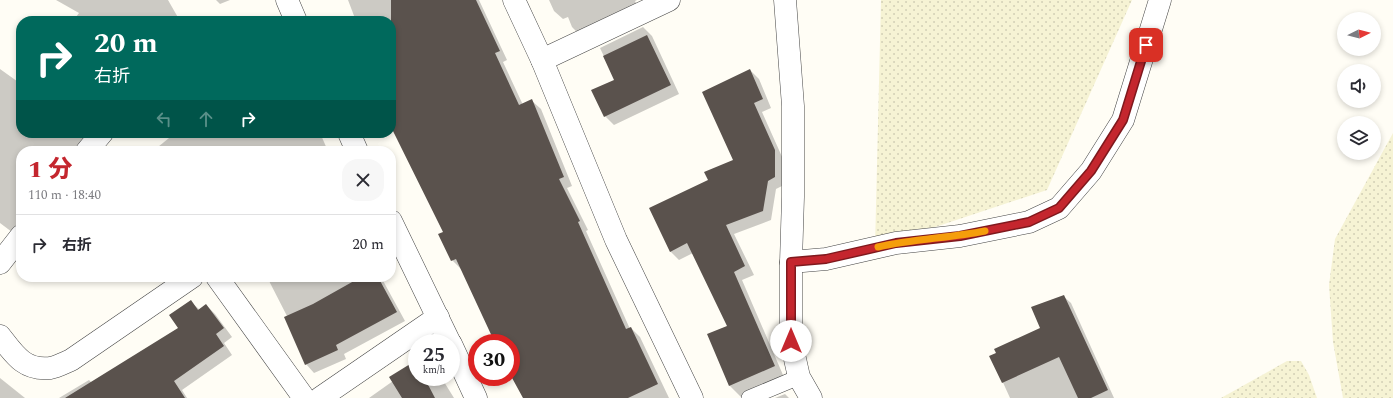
<!DOCTYPE html>
<html lang="ja">
<head>
<meta charset="utf-8">
<style>
  body { margin:0; font-family:Spectral,"Noto Sans JP",serif; background:#f7f7f7; color:#2b2b33; height:100vh; display:flex; flex-direction:column; font-size:15px; white-space:nowrap }
  * { box-sizing:border-box; margin:0 }
  p { font-size:13px; color:#7c7c81 }
  .icon { flex:none; width:22px; height:22px; fill:none; stroke:currentColor; stroke-width:2; stroke-linecap:round; stroke-linejoin:round }
  .map { position:relative; flex:1; overflow:hidden }
  .sheet { position:absolute; left:16px; top:146px; width:380px; height:136px; display:flex; flex-direction:column; background:#fff; border-radius:16px; box-shadow:0 2px 6px #0003 }
  .sheet>* { flex:none }
  .hud { position:absolute; left:16px; top:16px; width:380px; height:122px; border-radius:16px; box-shadow:0 2px 6px #0003; background:#00695c; color:#fff; overflow:hidden }
  .needle { width:26px; rotate:84deg }
  .controls { position:absolute; left:1337px; top:12px; display:grid; gap:8px }
  .controls a { display:grid; place-items:center; width:44px; height:44px; border-radius:50%; background:#fff; box-shadow:0 2px 6px #0003; font-size:20px }
  .speed { position:absolute; left:408px; top:334px; display:flex; gap:8px; font-size:20px; font-weight:700; text-align:center }
  .speed>* { display:grid; place-content:center; width:52px; height:52px; border-radius:50%; background:#fff; box-shadow:0 2px 6px #0003; line-height:1 }
  .speed small { font-size:10px; font-weight:400 }
  .speed .limit { border:6px solid #d22; background:#fff; color:#111 }
  .pin { position:absolute; display:grid; place-items:center; width:34px; height:34px; color:#fff; margin:-17px; border-radius:8px; box-shadow:0 2px 6px #0006 }
  .me { position:absolute; width:44px; margin:-22px; rotate:0deg; stroke-linejoin:round; filter:drop-shadow(0 0 3px #0008) }
  .turn { display:flex; align-items:center; gap:14px; height:84px; padding:0 12px; font-size:18px }
  .turn .icon { width:52px; height:52px; stroke-width:2.5 }
  .turn b { display:block; font-size:28px; line-height:34px }
  .lanes { display:flex; align-items:center; height:38px; padding:0 12px; background:#0003; justify-content:center; gap:20px; direction:ltr }
  .lanes .off { opacity:.35 }
  .round { display:grid; place-items:center; flex:none; width:42px; height:42px; border-radius:16px; background:#f7f7f7 }
  .headline { display:flex; align-items:center; justify-content:space-between; height:68px; padding:0 12px }
  h1 { font-size:24px; font-weight:800; line-height:30px; color:#c4262e }
  ul { padding:0; list-style:none }
  li { display:flex; align-items:center; gap:12px; height:60px; padding:0 12px; border-top:1px solid #e1e1e2 }
  li div { flex:1 }
  li b { display:block; font-size:15px }
  li em { font-style:normal }
  .map>svg:first-child { display:block }
  .farmland { fill:url(#farmland-dots) }
  .shadow { fill:#0003 }
  .building { fill:#5a524d }
  .lines { fill:none; stroke-linecap:round; stroke-linejoin:round }
  .lane-casing { stroke:#444; stroke-width:16 }
  .street-casing { stroke:#444; stroke-width:23 }
  .lane { stroke:#fff; stroke-width:15 }
  .street { stroke:#fff; stroke-width:22 }
  .route-casing { stroke:#7f191e; stroke-width:10 }
  .route { stroke:#c4262e; stroke-width:7 }
  .slow { stroke:#f59e0b; stroke-width:7 }
</style>
</head>
<body>
<div class="map">
<svg width="1393" height="398" viewBox="0 0 1393 398">
  <defs>
    <pattern id="farmland-dots" width="8" height="8" patternUnits="userSpaceOnUse"><rect width="8" height="8" fill="#f6f3d4"/><path d="M2 2h.1M6 6h.1" fill="none" stroke="#d2cfb5" stroke-width="1.8" stroke-linecap="round"/></pattern>
  </defs>
  <rect width="100%" height="100%" fill="#fffdf5"/>
  <g class="farmland">
    <path d="M881,0H1132L1047,190L875,247Z"/>
    <path d="M1393,133V398H1343L1333,342L1329,285L1335,239Z"/>
    <path d="M1287,361H1301L1309,375L1317,398H1221Z"/>
  </g>
  <g class="shadow">
    <path d="M56,0H168L180,21H73L79,13Z"/>
    <path d="M216,0H230L220,4Z"/>
    <path d="M348,0H479L507,60L503,62L523,105L532,101L541,109L572,186L567,188L588,230L586,231L630,329L631,328L640,337L669,398H524L511,374V343H497L462,269H461L452,260L444,233L391,124V21H356Z"/>
    <path d="M549,0H637L635,1L641,12L581,36L572,27L568,17L563,19L554,11Z"/>
    <path d="M643,27L652,36L679,94L614,125L605,116L615,80L600,48Z"/>
    <path d="M0,69L21,84V133H94L81,151H21V220L12,232L0,223Z"/>
    <path d="M750,70L759,79L771,108L762,112L783,159L784,185L776,189L771,220L734,234L754,275L742,280L783,375L781,376L785,385L742,398L730,386L709,334L728,326L693,253L679,260L670,251L709,180L734,160Z"/>
    <path d="M178,133H320L328,151H153L169,138Z"/>
    <path d="M267,277H381L405,321L344,354L346,359L314,373L306,364L287,316Z"/>
    <path d="M1063,296L1071,303L1114,398H1010L991,356L1041,329Z"/>
    <path d="M190,301L200,310L206,305L215,314L232,337L224,343L232,355L182,390L187,398H59L89,380L92,383L180,329Z"/>
    <path d="M415,363L417,365V377H441L454,398H369L393,381Z"/>
    <path d="M0,378L25,398H0Z"/>
    <path d="M785,394L789,398H775Z"/>
  </g>
  <g class="building">
    <path d="M391,0H476L500,51L495,53L519,105L532,99L564,177L559,179L580,221L578,222L626,329L631,327L658,384L628,398H523L511,376V343H495L456,259L451,261L438,234L443,232L391,127Z"/>
    <path d="M647,35L671,85L604,117L591,90L614,80L603,56Z"/>
    <path d="M750,69L763,99L754,103L775,150V177L768,181L763,211L726,225L745,266L734,272L775,366L729,386L707,334L727,326L687,243L670,252L649,208L708,180L704,172L733,160L702,92Z"/>
    <path d="M361,277H378L397,312L336,345L338,350L305,365L284,317L313,304Z"/>
    <path d="M1064,295L1108,390L1091,398H1078L1059,357L1002,383L989,356L996,353L994,349L1040,328L1031,307Z"/>
    <path d="M191,300L198,310L206,304L224,328L216,334L224,346L174,381L185,398H65L178,328L169,315Z"/>
    <path d="M415,361L417,365V377H424L435,398H402L389,377Z"/>
  </g>
  <g class="lines">
    <defs>
      <path id="lane" d="M749,398L799,377"/>
      <g id="street">
        <path d="M287,0L296,21"/>
        <path d="M514,0L542,60L616,240L692,398"/>
        <path d="M785,0L793,106V197L791,262V341L799,377L811,398"/>
        <path d="M542,60L669,0"/>
        <path d="M349,133L357,151"/>
        <path d="M87,151L102,133"/>
        <path d="M391,221L450,343"/>
        <path d="M791,262L826,259L896,243L960,236L1029,222L1059,208L1091,171L1123,120L1160,0"/>
        <path d="M0,263L21,236"/>
        <path d="M217,277L304,398"/>
        <path d="M0,336C14,354 24,371 50,368C57,367 64,363 71,360L192,277"/>
        <path d="M451,344L476,398"/>
        <path d="M320,398L438,317"/>
      </g>
    </defs>
    <use href="#lane" class="lane-casing"/>
    <use href="#street" class="street-casing"/>
    <use href="#lane" class="lane"/>
    <use href="#street" class="street"/>
  </g>
  <g class="lines">
    <defs>
      <path id="route" d="M791,341V262L826,259L896,243L960,236L1029,222L1059,208L1091,171L1123,120L1146,45"/>
    </defs>
    <use href="#route" class="route-casing"/>
    <use href="#route" class="route"/>
    <path class="slow" d="M878,247C913,239 949,238 985,231"/>
  </g>
</svg>
<div class="controls">
<a><svg class="needle" viewBox="-14 -14 28 28"><path d="M0-13l5 13h-10z" fill="#e53935"/><path d="M0 13l5-13h-10z" fill="#7c7c81"/></svg></a>
<a><svg class="icon" aria-label="sound" viewBox="0 0 24 24"><path d="M4 9h4l5-4v14l-5-4H4zM17 9q2 3 0 6"/></svg></a>
<a><svg class="icon" aria-label="layers" viewBox="0 0 24 24"><path d="M12 4l9 5-9 5-9-5zM3 14l9 5 9-5"/></svg></a>
</div>
<div class="speed"><div>25<small>km/h</small></div><div class="limit">30</div></div>
<div class="pin" style="left:1146px;top:45px;background:#d93025"><svg class="icon" aria-label="arrive" viewBox="0 0 24 24"><path d="M6 21V4h12l-3 4 3 4H6"/></svg></div>
<svg class="me" style="left:791px;top:341px" viewBox="-20 -20 40 40"><circle r="19" fill="#fff"/><path d="M0-13L10 11 0 6-10 11z" fill="#c4262e"/></svg>
<div class="hud">
<div class="turn"><svg class="icon" aria-label="right" viewBox="0 0 24 24"><path d="M7 20v-9h11M14 6l5 5-5 5"/></svg><div><b>20 m</b>右折</div></div>
<div class="lanes"><svg class="icon off" aria-label="left" viewBox="0 0 24 24"><path d="M17 20v-9H6M10 6l-5 5 5 5"/></svg><svg class="icon off" aria-label="ahead" viewBox="0 0 24 24"><path d="M12 20V5M6 11l6-6 6 6"/></svg><svg class="icon" aria-label="right" viewBox="0 0 24 24"><path d="M7 20v-9h11M14 6l5 5-5 5"/></svg></div>
</div>
<section class="sheet">
<div class="headline"><div><h1>1 分</h1><p>110 m · 18:40</p></div><a class="round"><svg class="icon" aria-label="close" viewBox="0 0 24 24"><path d="M6 6l12 12M18 6L6 18"/></svg></a></div>
<ul>
<li><svg class="icon" aria-label="right" viewBox="0 0 24 24"><path d="M7 20v-9h11M14 6l5 5-5 5"/></svg><div><b>右折</b></div><em>20 m</em></li>
</ul>
</section>
</div>
</body>
</html>
